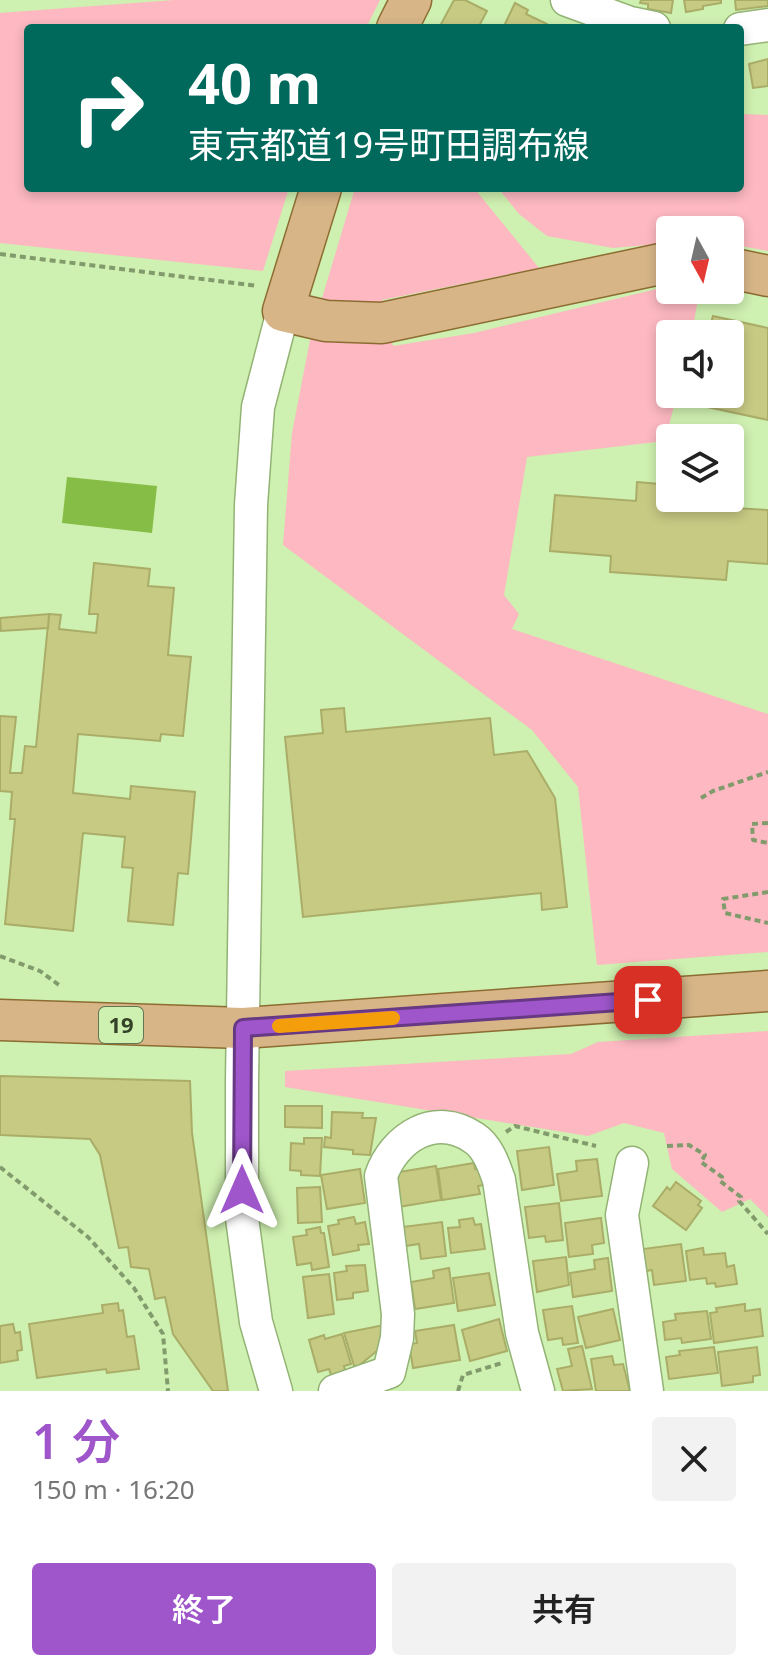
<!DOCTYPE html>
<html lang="ja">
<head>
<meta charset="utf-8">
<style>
  body { margin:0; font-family:"Noto Sans","Noto Sans JP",sans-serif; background:#f2f2f2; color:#222; height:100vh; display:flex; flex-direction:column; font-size:30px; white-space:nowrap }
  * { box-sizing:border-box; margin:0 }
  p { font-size:26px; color:#767676 }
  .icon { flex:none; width:44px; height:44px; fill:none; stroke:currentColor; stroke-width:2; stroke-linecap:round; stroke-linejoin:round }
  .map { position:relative; height:1391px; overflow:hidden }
  .drawer { display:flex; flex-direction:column; background:#fff; flex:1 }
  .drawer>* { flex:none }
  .hud { position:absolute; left:24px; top:24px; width:720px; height:168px; border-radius:8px; box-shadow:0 4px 12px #0003; background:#00695c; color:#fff; overflow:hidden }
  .needle { width:52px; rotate:172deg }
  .fabs { position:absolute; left:656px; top:216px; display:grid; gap:16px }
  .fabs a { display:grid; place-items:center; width:88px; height:88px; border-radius:8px; background:#fff; box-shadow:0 4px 12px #0003; font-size:40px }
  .pin { position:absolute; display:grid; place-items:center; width:68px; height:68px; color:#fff; margin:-34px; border-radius:16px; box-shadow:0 4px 12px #0006 }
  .me { position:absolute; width:88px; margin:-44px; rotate:0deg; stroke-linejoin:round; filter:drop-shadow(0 0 6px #0008) }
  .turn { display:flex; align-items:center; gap:28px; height:168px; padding:0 32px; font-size:36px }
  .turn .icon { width:104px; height:104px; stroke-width:2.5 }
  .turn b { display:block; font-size:56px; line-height:68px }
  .round { display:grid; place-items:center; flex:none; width:84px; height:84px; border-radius:8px; background:#f2f2f2 }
  .summary { display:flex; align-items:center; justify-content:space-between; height:136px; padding:0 32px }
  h1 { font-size:48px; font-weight:600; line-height:60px; color:#9e56ca }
  .action { display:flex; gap:16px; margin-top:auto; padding:16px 32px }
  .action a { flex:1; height:92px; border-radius:8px; background:#9e56ca; color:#fff; font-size:32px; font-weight:600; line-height:92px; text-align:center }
  .action a+a { background:#f2f2f2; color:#222 }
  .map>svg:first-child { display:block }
  .green { fill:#fdb8c1 }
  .water { fill:#86bd46 }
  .building { fill:#c7ca83; stroke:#aaad67; stroke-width:2 }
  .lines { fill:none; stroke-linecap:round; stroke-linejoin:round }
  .minor-casing { stroke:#93b375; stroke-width:35 }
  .major-casing { stroke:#8d6c32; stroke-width:43 }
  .path { stroke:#829b6d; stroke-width:4; stroke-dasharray:6 4; stroke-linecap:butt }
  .minor { stroke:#fff; stroke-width:32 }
  .major { stroke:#d7b587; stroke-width:40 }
  .route-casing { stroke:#673883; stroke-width:20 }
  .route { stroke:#9e56ca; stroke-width:14 }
  .slow { stroke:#f59e0b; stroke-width:14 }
  .labels { text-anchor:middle; stroke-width:8; stroke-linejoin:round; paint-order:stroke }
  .shield { fill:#cef0b0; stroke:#627651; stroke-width:2 }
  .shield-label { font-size:22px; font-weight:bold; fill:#344228 }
</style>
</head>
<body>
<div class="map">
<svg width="768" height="1391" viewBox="0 0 768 1391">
  <rect width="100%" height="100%" fill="#cef0b0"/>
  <g class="green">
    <path d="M174,0H380L366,28H28V188H289L263,271L0,243V13Z"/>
    <path d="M740,114L768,115V251L730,244V230H670V243L613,248L547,236L519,214L498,188H740Z"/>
    <path d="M355,188H474L539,268L382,300L393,346L474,333L669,286L670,290L699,292L692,334H670V394H677L665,441L527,457L504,595L519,614L512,629L768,714V952L597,965L578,787L532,730L283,545L292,433L311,335Z"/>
    <path d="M768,1031V1217L750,1199L722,1212L672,1169L664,1133L624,1123L588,1136L285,1087V1071L571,1054L598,1042Z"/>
  </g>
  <path class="water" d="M67,477L157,486L152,533L62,523Z"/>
  <g class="building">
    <path d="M454,0H465L487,11L478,28L440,26Z"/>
    <path d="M641,0H673L671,13L648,9V4L640,3Z"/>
    <path d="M684,0H721V3L703,6V9L686,12Z"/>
    <path d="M735,0H768V6L736,10Z"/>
    <path d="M515,3L528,10L526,14L547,24L545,28H503Z"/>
    <path d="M768,59V86L753,88L749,64Z"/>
    <path d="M713,316L768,328V420L693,404L695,394H730V334H708Z"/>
    <path d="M637,482L670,485V498H730V489H735L734,508L768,510V564L728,561L726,580L610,572L611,556L550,551L555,495L636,501Z"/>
    <path d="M94,563L150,569L148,586L174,588L168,655L191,657L183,736L161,734L160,741L78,734L73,793L130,799L131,786L195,792L188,874L178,873L173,925L128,921L133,868L122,867L125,837L83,833L73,931L5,924L15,819H10L12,792L0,791V716L16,717L10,773H22L25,746L36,747L49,614L61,615L59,629L96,633L98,614H89Z"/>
    <path d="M49,614L48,628L1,631L0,618Z"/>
    <path d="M344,708L346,732L490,718L494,755L527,751L555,798L567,907L542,910L541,893L303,917L285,737L323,733L321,710Z"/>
    <path d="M0,1076L190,1081L192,1133L228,1391H213L173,1334L165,1297L155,1299L149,1269L131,1267L128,1247L119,1248L100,1155L90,1139L0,1135Z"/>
    <path d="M285,1106H322V1128L285,1127Z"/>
    <path d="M332,1112L363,1113L362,1118H376L370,1155L353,1154V1150L324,1147L325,1137L331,1138Z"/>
    <path d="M304,1138H322L320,1176L301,1175V1171L290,1170L291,1143L304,1144Z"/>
    <path d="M549,1147L554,1185L522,1190L517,1151Z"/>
    <path d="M597,1159L602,1196L561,1201L557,1174L577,1171L576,1161Z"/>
    <path d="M474,1163L475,1169L481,1168L484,1185L478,1186L480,1194L442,1200L438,1169Z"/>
    <path d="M436,1166L441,1200L398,1207L393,1173Z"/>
    <path d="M360,1169L365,1203L327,1209L321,1175Z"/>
    <path d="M676,1182L701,1201L698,1205L702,1208L686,1230L653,1206L667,1187L670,1190Z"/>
    <path d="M320,1187L322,1222L298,1223L297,1188Z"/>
    <path d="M559,1203L563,1240L546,1242L545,1236L529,1238L525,1207Z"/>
    <path d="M354,1217L356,1224L365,1222L369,1244L358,1245L359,1250L333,1255L328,1226L339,1224L338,1220Z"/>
    <path d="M473,1218L475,1225L481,1224L485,1249L451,1253L448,1228L460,1227L459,1220Z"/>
    <path d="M601,1218L604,1243L592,1245L593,1254L569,1257L565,1223Z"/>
    <path d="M442,1222L446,1256L421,1259L419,1244L405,1246L402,1227Z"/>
    <path d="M320,1227L321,1233H324L329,1267L312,1270L311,1263L297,1265L293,1237L307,1235L306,1230Z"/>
    <path d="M681,1244L686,1281L654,1285L652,1270L646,1271L643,1249Z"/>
    <path d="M703,1248L704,1255L725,1253L727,1267L734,1265L737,1284L716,1287L715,1283L707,1284L706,1278L690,1280L686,1251Z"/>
    <path d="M566,1257L569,1285L537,1292L533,1261Z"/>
    <path d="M608,1258L612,1291L573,1297L570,1273L595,1269L594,1260Z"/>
    <path d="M365,1265L368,1291L353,1293V1298L337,1300L334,1273L347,1271L346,1266Z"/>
    <path d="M449,1268L454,1303L415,1309L411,1282L434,1278L433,1271Z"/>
    <path d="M489,1273L495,1305L458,1311L453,1278Z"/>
    <path d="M329,1274L334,1314L308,1318L303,1277Z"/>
    <path d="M118,1303L119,1311L123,1310L127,1337L134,1336L139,1369L107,1373L106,1369L37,1378L29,1324L103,1313L102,1305Z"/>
    <path d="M745,1304V1311L760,1309L763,1336L714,1343L710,1313L717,1312L716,1308Z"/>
    <path d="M572,1306L578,1343L563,1345L562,1338L548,1340L543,1310Z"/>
    <path d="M613,1309L620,1340L586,1348L578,1317Z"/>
    <path d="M707,1311L711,1339L682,1343L681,1338L665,1340L663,1322L676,1320L675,1314Z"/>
    <path d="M499,1319L507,1351L470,1361L462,1330Z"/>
    <path d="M13,1324L15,1333L20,1332L22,1350L17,1351L18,1360L0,1363V1326Z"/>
    <path d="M384,1325L378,1350L355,1369L344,1333Z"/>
    <path d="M454,1325L460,1360L413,1368L409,1344L417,1343L415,1331Z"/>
    <path d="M342,1334L351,1364L344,1366L346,1374L332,1378L329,1369L318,1372L309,1340L324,1335L325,1339Z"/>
    <path d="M582,1346L592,1389L563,1391L557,1369L572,1366L568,1349Z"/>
    <path d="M714,1347L718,1373L669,1379L666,1357L680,1355L679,1351Z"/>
    <path d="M757,1347L760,1375L753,1376V1382L722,1386L718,1352Z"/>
    <path d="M612,1356L614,1365L623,1364L630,1391H596L591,1359Z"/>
  </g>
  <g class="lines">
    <defs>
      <g id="minor">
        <path d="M567,0L630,23L654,28"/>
        <path d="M740,29L768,25"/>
        <path d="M632,1163L622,1215L647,1391"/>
        <path d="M276,1391L256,1322L242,1218V1080L251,505L258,407L283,311"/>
        <path d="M335,1391L389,1372L397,1338L398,1314L381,1176C394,1138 435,1111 474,1138C488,1147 494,1166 499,1180L522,1333L538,1391"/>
      </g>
      <g id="major">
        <path d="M397,28L411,0"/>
        <path d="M321,188L283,311L326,321L382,323L670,262"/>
        <path d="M730,268L768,276"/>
        <path d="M0,1020L243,1028L768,991"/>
      </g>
    </defs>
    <use href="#minor" class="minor-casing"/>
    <use href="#major" class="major-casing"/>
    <g class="path">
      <path d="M0,254L258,286"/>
      <path d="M701,798L713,791L768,772"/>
      <path d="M768,823L752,824L753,840L768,843"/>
      <path d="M768,892L723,899L725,913L768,923"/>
      <path d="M0,956L40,971L59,985"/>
      <path d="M506,1132L515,1126L596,1146"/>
      <path d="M667,1146L689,1145L705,1155L701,1162L722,1177L720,1181L741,1197L739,1201L768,1234"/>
      <path d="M0,1167L88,1237L134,1288L163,1334L168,1391"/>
      <path d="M458,1391L463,1375L502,1363"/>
    </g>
    <use href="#minor" class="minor"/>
    <use href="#major" class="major"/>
  </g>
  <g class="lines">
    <defs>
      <path id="route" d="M242,1190L243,1028L648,1000"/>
    </defs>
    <use href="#route" class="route-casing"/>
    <use href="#route" class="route"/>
    <path class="slow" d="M279,1026L393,1018"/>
  </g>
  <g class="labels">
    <rect class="shield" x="99" y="1007" width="44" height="36" rx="6"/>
    <g class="shield-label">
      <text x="121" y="1033">19</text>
    </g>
  </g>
</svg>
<div class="fabs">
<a><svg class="needle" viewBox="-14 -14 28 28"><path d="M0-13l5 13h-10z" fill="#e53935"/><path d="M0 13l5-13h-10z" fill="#767676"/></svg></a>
<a><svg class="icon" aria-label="sound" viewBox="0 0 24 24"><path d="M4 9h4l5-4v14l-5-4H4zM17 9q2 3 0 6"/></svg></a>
<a><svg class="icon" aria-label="layers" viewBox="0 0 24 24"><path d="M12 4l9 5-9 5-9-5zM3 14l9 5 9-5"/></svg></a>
</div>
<div class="pin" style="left:648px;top:1000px;background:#d93025"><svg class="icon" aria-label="arrive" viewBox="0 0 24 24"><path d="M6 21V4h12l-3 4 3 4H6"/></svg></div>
<svg class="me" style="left:242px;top:1190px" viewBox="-20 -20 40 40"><path d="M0-17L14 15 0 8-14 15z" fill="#9e56ca" stroke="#fff" stroke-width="4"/></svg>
<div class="hud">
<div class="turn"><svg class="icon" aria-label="right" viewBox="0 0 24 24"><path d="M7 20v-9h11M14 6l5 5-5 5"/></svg><div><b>40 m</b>東京都道19号町田調布線</div></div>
</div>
</div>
<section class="drawer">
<div class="summary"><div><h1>1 分</h1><p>150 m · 16:20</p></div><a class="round"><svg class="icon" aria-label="close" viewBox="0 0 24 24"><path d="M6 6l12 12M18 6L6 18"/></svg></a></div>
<div class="action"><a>終了</a><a>共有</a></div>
</section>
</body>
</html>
